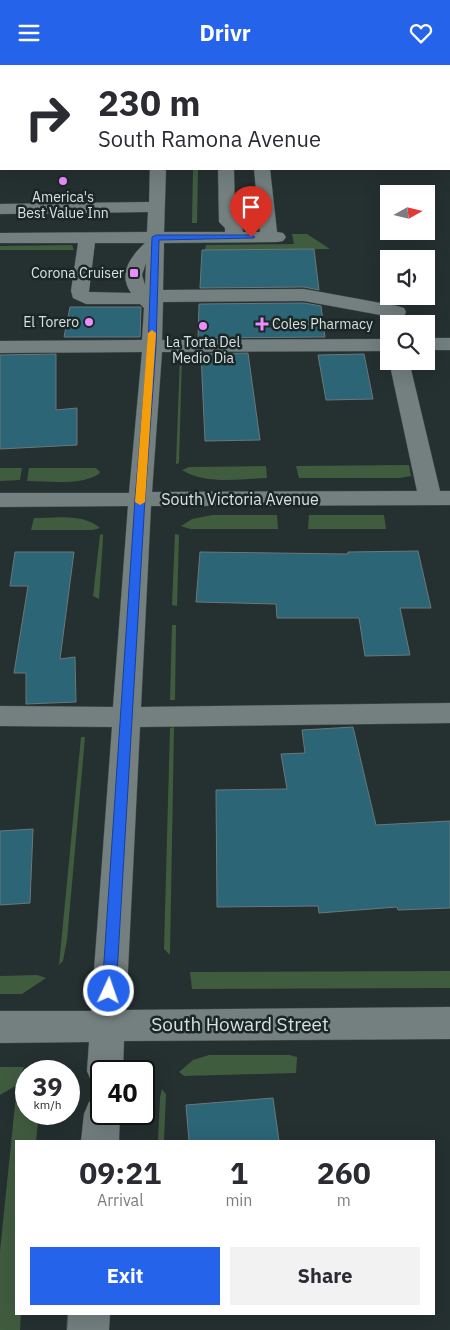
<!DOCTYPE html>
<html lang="en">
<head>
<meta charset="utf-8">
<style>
  body { margin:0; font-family:"IBM Plex Sans",sans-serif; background:#f2f2f3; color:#2b2b33; height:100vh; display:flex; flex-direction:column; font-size:19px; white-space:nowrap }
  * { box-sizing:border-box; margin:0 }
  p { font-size:16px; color:#7c7c81 }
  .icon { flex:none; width:28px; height:28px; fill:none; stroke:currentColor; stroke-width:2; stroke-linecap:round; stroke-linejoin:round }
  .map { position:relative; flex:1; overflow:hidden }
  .sheet { position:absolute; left:15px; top:1075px; width:420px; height:175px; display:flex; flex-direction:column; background:#fff; border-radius:0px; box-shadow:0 5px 20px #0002 }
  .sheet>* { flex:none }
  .banner { position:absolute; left:0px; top:0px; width:450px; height:105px; box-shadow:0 5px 20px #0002; background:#fff; color:#2b2b33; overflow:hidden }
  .needle { width:32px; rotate:82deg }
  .controls { position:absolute; left:380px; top:120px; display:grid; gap:10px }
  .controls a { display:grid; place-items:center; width:55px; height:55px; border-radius:0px; background:#fff; box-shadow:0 5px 20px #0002; font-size:25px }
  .speed { position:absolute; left:15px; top:995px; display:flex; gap:10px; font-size:25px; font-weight:700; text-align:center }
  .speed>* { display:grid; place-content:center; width:65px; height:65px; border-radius:50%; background:#fff; box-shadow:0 5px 20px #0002; line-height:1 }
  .speed small { font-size:12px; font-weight:400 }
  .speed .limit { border:2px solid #111; border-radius:8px; background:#fff; color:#111 }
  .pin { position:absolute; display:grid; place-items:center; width:42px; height:42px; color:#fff; margin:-51px -21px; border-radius:50% 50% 50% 0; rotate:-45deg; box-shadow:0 0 5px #0007 }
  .pin .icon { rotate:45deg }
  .me { position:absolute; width:55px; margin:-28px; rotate:3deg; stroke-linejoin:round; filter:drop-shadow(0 0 4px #0008) }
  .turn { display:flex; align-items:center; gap:18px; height:105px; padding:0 15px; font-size:22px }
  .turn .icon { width:65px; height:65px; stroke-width:2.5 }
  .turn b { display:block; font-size:35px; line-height:42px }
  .eta { display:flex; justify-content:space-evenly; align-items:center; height:85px; text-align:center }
  .eta b { font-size:30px; font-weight:700; line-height:35px }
  .action { display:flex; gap:10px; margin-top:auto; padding:10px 15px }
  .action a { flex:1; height:58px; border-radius:0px; background:#2563eb; color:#fff; font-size:20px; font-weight:700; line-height:58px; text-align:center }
  .action a+a { background:#f2f2f3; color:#2b2b33 }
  header { display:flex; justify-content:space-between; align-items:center; height:65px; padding:0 15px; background:#2563eb; color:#fff; font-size:22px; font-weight:700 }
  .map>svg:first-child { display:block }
  .green { fill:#405c3f }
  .building { fill:#2b6576; stroke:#6b777b }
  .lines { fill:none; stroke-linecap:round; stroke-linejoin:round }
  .minor-casing { stroke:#424c4c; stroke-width:1 }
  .major-casing { stroke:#424c4c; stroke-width:1 }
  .minor { fill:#73807f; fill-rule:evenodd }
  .major { fill:#42907b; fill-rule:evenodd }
  .route { fill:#2563eb; stroke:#184099 }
  .slow { fill:#f59e0b }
  .poi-dot { fill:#eb8dfc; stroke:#1b2626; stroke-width:2 }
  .labels { text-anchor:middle; stroke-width:5; stroke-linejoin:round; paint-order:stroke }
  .far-poi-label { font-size:14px; fill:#d9e0e0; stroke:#1b2626 }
  .street-label { font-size:16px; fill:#d9e0e0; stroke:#1b2626 }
  .near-street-label { font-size:19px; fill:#d9e0e0; stroke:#1b2626 }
</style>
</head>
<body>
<header><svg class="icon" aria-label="menu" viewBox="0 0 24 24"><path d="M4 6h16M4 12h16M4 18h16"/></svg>Drivr<svg class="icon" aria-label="heart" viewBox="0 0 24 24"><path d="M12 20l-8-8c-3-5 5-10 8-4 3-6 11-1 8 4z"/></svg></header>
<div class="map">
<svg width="450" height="1265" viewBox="0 0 450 1265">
  <rect width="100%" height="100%" fill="#253030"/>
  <g class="green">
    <path d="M193,104H198L197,158H192Z"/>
    <path d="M292,169H307L330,184L205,185L206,180L294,179Z"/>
    <path d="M72,180L74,185H0V181Z"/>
    <path d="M180,291H182L179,398L176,399Z"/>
    <path d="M409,400L411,411L400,413H299L296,401Z"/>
    <path d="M266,401L267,413C240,414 206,420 182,405L189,402Z"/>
    <path d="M0,403H22L20,415L0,416Z"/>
    <path d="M29,403H96L100,407L99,409C79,421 50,416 27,416Z"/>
    <path d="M212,450H277L278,464H190L181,461L192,454Z"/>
    <path d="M309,450H384L386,464H308Z"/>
    <path d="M34,453C55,453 83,448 100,463L93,465H31Z"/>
    <path d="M103,469V473L99,534L93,531L100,470Z"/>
    <path d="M175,469L179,470L177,541L172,540Z"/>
    <path d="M172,560H176L175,635H170Z"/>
    <path d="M174,662L170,890L164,884L170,663Z"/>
    <path d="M81,672H85L67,875L63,896L59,900Z"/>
    <path d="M450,906V923L192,924L190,907Z"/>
    <path d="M37,910L46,913L22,929H0V911Z"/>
    <path d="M209,990H289L297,992L296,1008L184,1011L179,1007L193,995Z"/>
    <path d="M0,1002H24L17,1020L0,1030Z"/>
    <path d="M162,1024L166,1029L164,1076H158L160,1032Z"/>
    <path d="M16,1030H26V1049H39L36,1076H16V1249H21L20,1265H0V1186Z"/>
  </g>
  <g class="building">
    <path d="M314,184L319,225L304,222L200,223L202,185Z"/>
    <path d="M304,238L321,241L325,272L198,273L199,239Z"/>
    <path d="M70,242H141L140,272H64Z"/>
    <path d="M248,288L260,375L205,376L201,289Z"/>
    <path d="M56,289V345L77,343V380L0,384V290Z"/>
    <path d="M364,289L373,334L326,335L318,290Z"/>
    <path d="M418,486L431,543H400L410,590L365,591L359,553H277L276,539L196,537L200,487L348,489V487Z"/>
    <path d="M15,487H74L60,594L75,592L76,637L26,639V608H14L28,521H10Z"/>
    <path d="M353,662L376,760L450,756V843L398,845L397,842L319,848L318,841L217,842L216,725L287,724L281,689L305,688L302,665Z"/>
    <path d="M33,764L30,838L0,840V766Z"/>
    <path d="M273,1033L279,1076H189L186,1040Z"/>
  </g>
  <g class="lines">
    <defs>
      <g id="minor">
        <rect x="158" y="0" width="14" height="1"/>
        <path d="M150,104H166L164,167H225V163L219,157L218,104H234L235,155L242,161L243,167H260L254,104H270L277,167L283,168L286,172L283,176L277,177L164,178L163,225L304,224L397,241L404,243L406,247L404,251L397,253L304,236L163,237L162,275L389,274V286L162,287L152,427L417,426L389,296H409L440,426H450V440L151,441L141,642L450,638V658L140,662L126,945L450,942V974L124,976L123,1006H101V1021L92,1018L87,1006L89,977L0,978V946H91L112,662L0,661V641L113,642L128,441L0,442V428H129L142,287L0,288V276L142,275L144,243L140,239H86L73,233L71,226L78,178H0V168L147,167L148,147L0,149V139L149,137ZM95,178H145C130,192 118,209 131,228L89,227ZM146,198L145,220L142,210Z"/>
        <rect x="426" y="273" width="24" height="12"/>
        <path d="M101,1032V1049H120L119,1076H81L84,1049L89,1037Z"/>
        <path d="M68,1249H110L109,1265H67Z"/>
      </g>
      <g id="major">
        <rect x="0" y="8" width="1" height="8"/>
        <rect x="449" y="10" width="1" height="8"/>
      </g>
    </defs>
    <use href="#minor" class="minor-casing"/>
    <use href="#major" class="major-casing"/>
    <use href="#minor" class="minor"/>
    <use href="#major" class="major"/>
  </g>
  <path class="route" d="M251,170L255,172L254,173L159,175L156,282L145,434L116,926L114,930L109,932L104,930L102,926L135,434L148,282L152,172L156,170Z"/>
  <path class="slow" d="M152,265L156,268L145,437L140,440L135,437L148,268Z"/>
  <g class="poi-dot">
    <circle cx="63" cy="116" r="5"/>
    <rect x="129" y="203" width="10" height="10" rx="2.5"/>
    <circle cx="89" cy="257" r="5"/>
    <path d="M259.5 251.5h5v5h5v5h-5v5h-5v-5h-5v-5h5z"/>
    <circle cx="203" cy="261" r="5"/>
  </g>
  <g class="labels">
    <g class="far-poi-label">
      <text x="63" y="137">America's<tspan x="63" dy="16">Best Value Inn</tspan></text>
      <text x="124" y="213" text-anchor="end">Corona Cruiser</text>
      <text x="79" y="262" text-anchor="end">El Torero</text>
      <text x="272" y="264" text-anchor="start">Coles Pharmacy</text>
      <text x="203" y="282">La Torta Del<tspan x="203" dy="16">Medio Dia</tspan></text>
    </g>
    <g class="street-label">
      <text x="240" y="440">South Victoria Avenue</text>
    </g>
    <g class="near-street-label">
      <text x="240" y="966">South Howard Street</text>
    </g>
  </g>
</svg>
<div class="controls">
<a><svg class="needle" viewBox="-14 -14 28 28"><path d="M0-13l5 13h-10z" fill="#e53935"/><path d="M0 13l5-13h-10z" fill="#7c7c81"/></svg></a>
<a><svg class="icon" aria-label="sound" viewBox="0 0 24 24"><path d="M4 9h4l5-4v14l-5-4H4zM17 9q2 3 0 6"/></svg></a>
<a><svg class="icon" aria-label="search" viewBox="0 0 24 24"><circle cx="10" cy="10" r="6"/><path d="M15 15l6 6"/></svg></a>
</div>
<div class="speed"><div>39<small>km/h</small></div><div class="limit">40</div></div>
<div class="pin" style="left:251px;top:172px;background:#d93025"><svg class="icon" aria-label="arrive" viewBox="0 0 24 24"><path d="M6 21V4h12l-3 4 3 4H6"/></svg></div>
<svg class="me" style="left:109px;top:926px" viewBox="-20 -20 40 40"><circle r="17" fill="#2563eb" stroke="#fff" stroke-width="3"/><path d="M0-11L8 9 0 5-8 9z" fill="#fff"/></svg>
<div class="banner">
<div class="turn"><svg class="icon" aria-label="right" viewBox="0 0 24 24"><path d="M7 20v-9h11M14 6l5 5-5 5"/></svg><div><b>230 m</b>South Ramona Avenue</div></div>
</div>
<section class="sheet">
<div class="eta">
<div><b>09:21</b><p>Arrival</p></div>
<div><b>1</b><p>min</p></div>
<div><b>260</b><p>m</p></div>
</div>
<div class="action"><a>Exit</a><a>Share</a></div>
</section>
</div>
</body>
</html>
